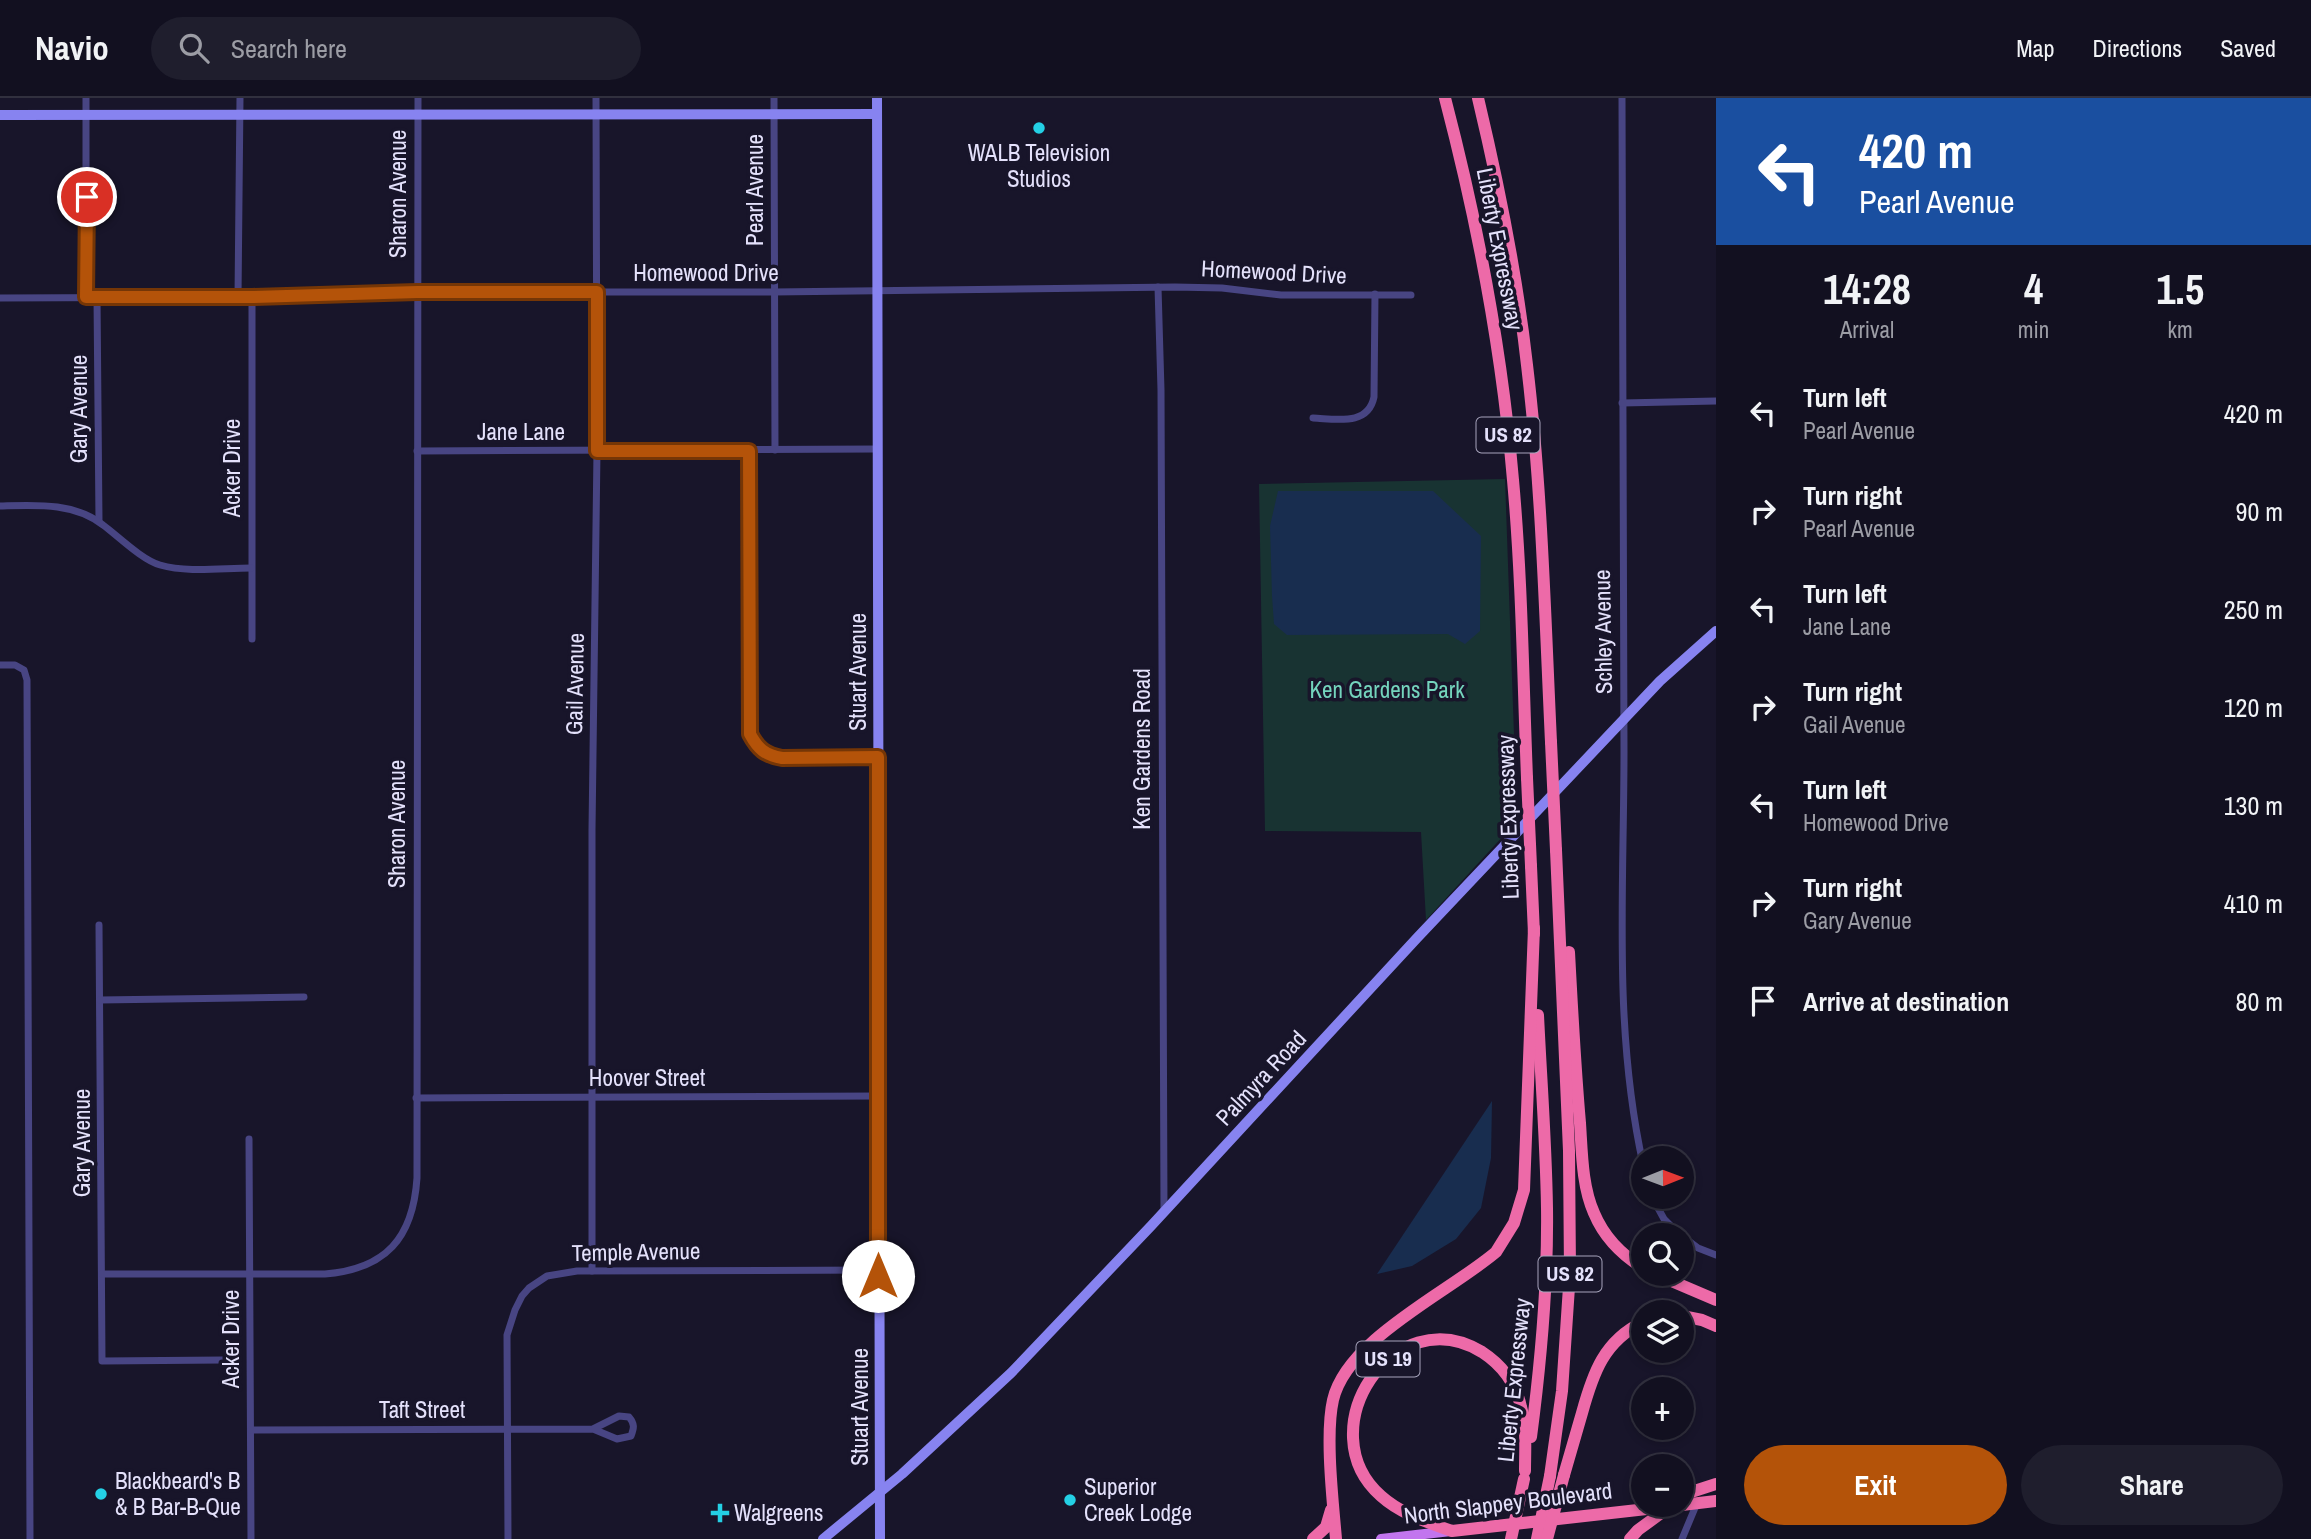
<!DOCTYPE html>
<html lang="en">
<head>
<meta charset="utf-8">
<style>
  body { margin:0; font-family:"Archivo Narrow",sans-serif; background:#1f1e2d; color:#f1f3f6; height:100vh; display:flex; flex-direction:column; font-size:26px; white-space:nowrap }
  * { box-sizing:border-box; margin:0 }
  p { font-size:23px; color:#9c9da5 }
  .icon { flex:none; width:38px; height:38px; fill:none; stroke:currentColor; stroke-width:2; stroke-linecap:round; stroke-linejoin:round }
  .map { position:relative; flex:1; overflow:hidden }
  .sheet { display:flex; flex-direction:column; background:#121020; width:595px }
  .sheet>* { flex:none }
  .guide { background:#1a4fa0; color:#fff; overflow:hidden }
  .needle { width:46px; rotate:89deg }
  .buttons { position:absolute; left:1631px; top:1048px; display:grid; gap:14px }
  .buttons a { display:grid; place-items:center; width:63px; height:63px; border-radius:50%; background:#121020; box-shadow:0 4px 10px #0003,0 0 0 2px #31303e; font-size:35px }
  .pin { position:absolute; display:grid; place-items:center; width:60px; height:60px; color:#fff; margin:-30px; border:4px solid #fff; border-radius:50%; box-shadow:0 2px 7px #0007 }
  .me { position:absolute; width:77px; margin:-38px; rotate:0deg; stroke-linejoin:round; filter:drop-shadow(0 0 5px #0008) }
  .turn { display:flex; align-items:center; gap:24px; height:147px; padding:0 28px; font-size:32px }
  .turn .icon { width:91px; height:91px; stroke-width:2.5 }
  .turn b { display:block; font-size:49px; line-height:60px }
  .eta { display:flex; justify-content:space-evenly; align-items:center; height:119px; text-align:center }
  .eta b { font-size:42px; font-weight:700; line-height:49px }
  .primary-button { display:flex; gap:14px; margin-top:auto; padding:14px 28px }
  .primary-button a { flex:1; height:80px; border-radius:42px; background:#b45309; color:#fff; font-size:28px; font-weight:700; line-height:80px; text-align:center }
  .primary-button a+a { background:#1f1e2d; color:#f1f3f6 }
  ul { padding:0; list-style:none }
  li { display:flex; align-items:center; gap:21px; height:98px; padding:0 28px }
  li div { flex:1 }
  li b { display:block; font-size:26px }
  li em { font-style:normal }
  header { display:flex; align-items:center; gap:42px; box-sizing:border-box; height:98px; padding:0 35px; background:#121020; border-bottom:2px solid #31303e }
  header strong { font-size:33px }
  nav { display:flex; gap:38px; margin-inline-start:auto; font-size:24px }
  .search { width:490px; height:63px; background:#1f1e2d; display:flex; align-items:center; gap:18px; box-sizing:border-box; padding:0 24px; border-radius:38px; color:#9c9da5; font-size:26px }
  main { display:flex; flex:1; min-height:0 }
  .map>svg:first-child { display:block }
  .green { fill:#183332 }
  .water { fill:#182d4f }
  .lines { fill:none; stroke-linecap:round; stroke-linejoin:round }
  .street { stroke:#484583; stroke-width:7 }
  .secondary { stroke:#8783f0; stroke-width:10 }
  .primary { stroke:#c275ee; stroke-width:10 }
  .highway { stroke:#ed6aa8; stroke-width:12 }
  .highway-bridge { stroke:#ed6aa8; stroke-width:12 }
  .route-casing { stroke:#753606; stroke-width:18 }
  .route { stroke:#b45309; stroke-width:12 }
  .poi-dot { fill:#24d0e5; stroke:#18152a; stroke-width:2.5 }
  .labels { text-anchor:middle; stroke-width:7; stroke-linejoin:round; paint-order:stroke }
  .shield { fill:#18152a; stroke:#a7a4bc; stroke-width:2 }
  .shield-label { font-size:21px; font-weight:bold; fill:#e4e1fb }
  .poi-label { font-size:23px; fill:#e4e1fb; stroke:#18152a; text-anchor:start }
  .street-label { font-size:23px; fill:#e4e1fb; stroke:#18152a }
  .park-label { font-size:23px; fill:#74d4bd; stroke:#18152a }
</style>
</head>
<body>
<header>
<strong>Navio</strong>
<div class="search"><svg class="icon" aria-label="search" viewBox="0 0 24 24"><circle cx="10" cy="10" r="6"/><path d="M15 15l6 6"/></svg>Search here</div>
<nav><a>Map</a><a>Directions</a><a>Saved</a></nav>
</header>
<main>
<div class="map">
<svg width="1716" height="1441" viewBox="0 0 1716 1441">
  <rect width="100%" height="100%" fill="#18152a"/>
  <path class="green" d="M1505,381L1517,723L1426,822L1421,734L1265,733L1259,386Z"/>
  <g class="water">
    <path d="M1278,393H1433L1481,438L1480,533L1465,546L1448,536L1287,537L1274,526L1272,498L1270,428Z"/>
    <path d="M1492,1003L1491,1060L1481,1110L1456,1141L1412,1168L1377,1176Z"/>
  </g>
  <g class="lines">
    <g class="street">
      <path d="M86,0V199"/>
      <path d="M774,0L775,352"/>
      <path d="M1622,0C1623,218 1623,436 1624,654C1624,792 1613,930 1643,1066"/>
      <path d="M1158,189L1161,292L1164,1112"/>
      <path d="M97,199L99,423"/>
      <path d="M238,199L240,0"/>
      <path d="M252,199V541"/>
      <path d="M0,200L252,199L417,194H774L1175,189L1222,190L1281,197H1411"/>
      <path d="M1622,305L1716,303"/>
      <path d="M1313,320C1337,321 1368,328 1374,299L1375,196"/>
      <path d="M417,353L877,351"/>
      <path d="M749,353L750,636C758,651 765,657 782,660L878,659"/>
      <path d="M0,408C35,407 74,404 103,427C118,438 142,462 160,467C188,475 222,470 251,470"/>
      <path d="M0,567H15L24,572L27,582L30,1441"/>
      <path d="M99,827L102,1263L223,1262"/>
      <path d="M100,902L304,899"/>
      <path d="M416,1000L877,998"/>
      <path d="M249,1041L251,1441"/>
      <path d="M1652,1099L1664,1121L1681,1138"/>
      <path d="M1682,1138L1698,1150L1716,1157"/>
      <path d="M592,1173V732L597,353L596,0"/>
      <path d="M102,1176H325C386,1171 413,1140 417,1080L418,0"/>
      <path d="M251,1332L593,1331L617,1341L631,1338C634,1330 635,1326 629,1319L619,1318L593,1331"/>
      <path d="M508,1441L507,1237L515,1212L522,1198L529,1190L547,1178L577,1173L878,1172"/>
      <path d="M1682,1441L1697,1405"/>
    </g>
    <g class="secondary">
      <path d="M877,0L880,1441"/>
      <path d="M0,17L877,16"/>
      <path d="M823,1441L902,1376L1011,1275L1151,1128L1417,840L1660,583L1716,533"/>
    </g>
    <path class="primary" d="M1381,1441L1451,1433"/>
    <g class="highway">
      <path d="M1445,0C1478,126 1502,253 1513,382C1522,481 1523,581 1527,680"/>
      <path d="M1478,0C1499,88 1517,177 1527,267C1542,392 1545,518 1551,644"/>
      <path d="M1531,768L1534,836"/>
      <path d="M1569,854C1572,911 1575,968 1580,1025C1582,1055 1582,1088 1594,1115C1604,1139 1622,1157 1643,1170"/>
      <path d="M1655,1176L1716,1202"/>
      <path d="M1682,1218L1702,1222L1716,1228"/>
      <path d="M1531,1339C1541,1263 1548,1187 1547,1110C1546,1045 1541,981 1538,917"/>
      <path d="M1525,1373C1525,1352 1527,1330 1521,1309C1516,1286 1502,1267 1482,1254C1393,1200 1307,1333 1381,1398C1401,1416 1427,1424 1452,1433L1682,1407"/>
      <path d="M1564,1377C1570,1356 1576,1335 1582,1315C1593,1275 1604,1243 1643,1224"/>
      <path d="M1550,1378L1562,1293L1570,1174L1569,1053L1556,752"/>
      <path d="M1682,1397L1716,1386"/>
      <path d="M1682,1407L1716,1403"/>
      <path d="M1313,1441L1326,1429L1331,1412"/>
      <path d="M1336,1441C1333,1405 1325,1337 1333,1302C1347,1241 1449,1194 1496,1154L1514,1125L1524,1092L1534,830"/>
      <path d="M1630,1441L1638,1432L1668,1410"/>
    </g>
    <g class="highway-bridge">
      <path d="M1551,644L1556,752"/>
      <path d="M1527,680L1531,768"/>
      <path d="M1511,1441L1524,1381"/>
      <path d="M1537,1441L1550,1378"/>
      <path d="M1547,1441L1564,1377"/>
    </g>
  </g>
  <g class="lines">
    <defs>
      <path id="route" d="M87,99L86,199H252L417,194H597V353H749L750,636C758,651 765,657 782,660L878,659V1178"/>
    </defs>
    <use href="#route" class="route-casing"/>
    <use href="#route" class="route"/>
  </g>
  <g class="poi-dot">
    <circle cx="1039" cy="30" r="7"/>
    <circle cx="101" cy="1396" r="7"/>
    <circle cx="1070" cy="1402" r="7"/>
    <path d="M716.5 1404.5h7v7h7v7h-7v7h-7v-7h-7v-7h7z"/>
  </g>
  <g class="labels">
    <g class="shield">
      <rect x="1476.5" y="319.5" width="63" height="35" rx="5"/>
      <rect x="1538.5" y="1158.5" width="63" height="35" rx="5"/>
      <rect x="1356.5" y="1243.5" width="63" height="35" rx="5"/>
    </g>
    <g class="shield-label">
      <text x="1508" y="344">US 82</text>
      <text x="1570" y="1183">US 82</text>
      <text x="1388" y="1268">US 19</text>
    </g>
    <g class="poi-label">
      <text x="1039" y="63" text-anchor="middle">WALB Television<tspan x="1039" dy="26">Studios</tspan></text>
      <text x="115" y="1391">Blackbeard's B<tspan x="115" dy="26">&amp; B Bar-B-Que</tspan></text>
      <text x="1084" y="1397">Superior<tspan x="1084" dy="26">Creek Lodge</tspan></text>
      <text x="734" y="1423">Walgreens</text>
    </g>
    <g class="street-label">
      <text transform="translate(755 92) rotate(-90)" y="8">Pearl Avenue</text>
      <text transform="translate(398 96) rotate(-90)" y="8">Sharon Avenue</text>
      <text transform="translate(1500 151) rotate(79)" y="8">Liberty Expressway</text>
      <text transform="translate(1274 174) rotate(3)" y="8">Homewood Drive</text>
      <text x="706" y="183">Homewood Drive</text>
      <text transform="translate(79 311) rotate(-90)" y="8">Gary Avenue</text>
      <text x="521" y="342">Jane Lane</text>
      <text transform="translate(232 370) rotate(-90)" y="8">Acker Drive</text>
      <text transform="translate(1603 534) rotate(-91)" y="8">Schley Avenue</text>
      <text transform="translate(858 574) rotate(-90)" y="8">Stuart Avenue</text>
      <text transform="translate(575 586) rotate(-89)" y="8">Gail Avenue</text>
      <text transform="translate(1142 651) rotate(-90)" y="8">Ken Gardens Road</text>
      <text transform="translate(1508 719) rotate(-92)" y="8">Liberty Expressway</text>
      <text transform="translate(397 726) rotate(-90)" y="8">Sharon Avenue</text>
      <text x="647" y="988">Hoover Street</text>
      <text transform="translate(1261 980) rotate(-47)" y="8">Palmyra Road</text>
      <text transform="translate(82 1045) rotate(-90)" y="8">Gary Avenue</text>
      <text transform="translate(636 1154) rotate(-1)" y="8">Temple Avenue</text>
      <text transform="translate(231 1241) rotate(-90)" y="8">Acker Drive</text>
      <text transform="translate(1514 1282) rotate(-84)" y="8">Liberty Expressway</text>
      <text transform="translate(860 1309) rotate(-90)" y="8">Stuart Avenue</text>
      <text x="422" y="1320">Taft Street</text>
      <text transform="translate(1508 1405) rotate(-7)" y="8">North Slappey Boulevard</text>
    </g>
    <g class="park-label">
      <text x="1387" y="600">Ken Gardens Park</text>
    </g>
  </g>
</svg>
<div class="buttons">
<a><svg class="needle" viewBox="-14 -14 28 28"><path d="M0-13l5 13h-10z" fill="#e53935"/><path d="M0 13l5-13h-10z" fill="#9c9da5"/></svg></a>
<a><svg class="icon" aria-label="search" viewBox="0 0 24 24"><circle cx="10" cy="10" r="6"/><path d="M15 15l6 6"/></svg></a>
<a><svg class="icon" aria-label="layers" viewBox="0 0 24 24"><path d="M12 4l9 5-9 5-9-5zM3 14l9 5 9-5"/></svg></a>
<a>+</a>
<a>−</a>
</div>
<div class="pin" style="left:87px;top:99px;background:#d93025"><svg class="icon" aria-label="arrive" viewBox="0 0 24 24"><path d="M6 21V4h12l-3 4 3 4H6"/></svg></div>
<svg class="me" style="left:878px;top:1178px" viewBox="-20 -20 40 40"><circle r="19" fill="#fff"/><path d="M0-13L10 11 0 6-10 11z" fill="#b45309"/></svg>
</div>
<section class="sheet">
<div class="guide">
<div class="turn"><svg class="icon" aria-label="left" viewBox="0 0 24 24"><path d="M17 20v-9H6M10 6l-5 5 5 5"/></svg><div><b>420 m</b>Pearl Avenue</div></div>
</div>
<div class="eta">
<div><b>14:28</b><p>Arrival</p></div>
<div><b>4</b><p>min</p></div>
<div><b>1.5</b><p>km</p></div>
</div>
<ul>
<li><svg class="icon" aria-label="left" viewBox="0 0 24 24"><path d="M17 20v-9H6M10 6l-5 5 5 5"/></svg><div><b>Turn left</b><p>Pearl Avenue</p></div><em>420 m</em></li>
<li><svg class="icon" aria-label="right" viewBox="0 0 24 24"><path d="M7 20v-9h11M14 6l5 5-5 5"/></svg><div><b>Turn right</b><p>Pearl Avenue</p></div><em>90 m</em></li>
<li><svg class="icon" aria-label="left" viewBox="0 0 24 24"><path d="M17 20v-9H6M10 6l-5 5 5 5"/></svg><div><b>Turn left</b><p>Jane Lane</p></div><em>250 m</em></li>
<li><svg class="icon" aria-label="right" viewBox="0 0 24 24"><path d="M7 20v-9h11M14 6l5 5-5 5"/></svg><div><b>Turn right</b><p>Gail Avenue</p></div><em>120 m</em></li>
<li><svg class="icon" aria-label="left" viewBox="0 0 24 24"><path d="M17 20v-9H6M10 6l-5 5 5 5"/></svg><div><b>Turn left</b><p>Homewood Drive</p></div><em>130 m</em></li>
<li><svg class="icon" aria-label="right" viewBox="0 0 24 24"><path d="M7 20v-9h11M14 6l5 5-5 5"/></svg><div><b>Turn right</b><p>Gary Avenue</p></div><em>410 m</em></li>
<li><svg class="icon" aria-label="arrive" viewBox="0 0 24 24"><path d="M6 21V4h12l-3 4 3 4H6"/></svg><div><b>Arrive at destination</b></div><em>80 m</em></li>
</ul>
<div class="primary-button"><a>Exit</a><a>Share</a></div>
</section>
</main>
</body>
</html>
